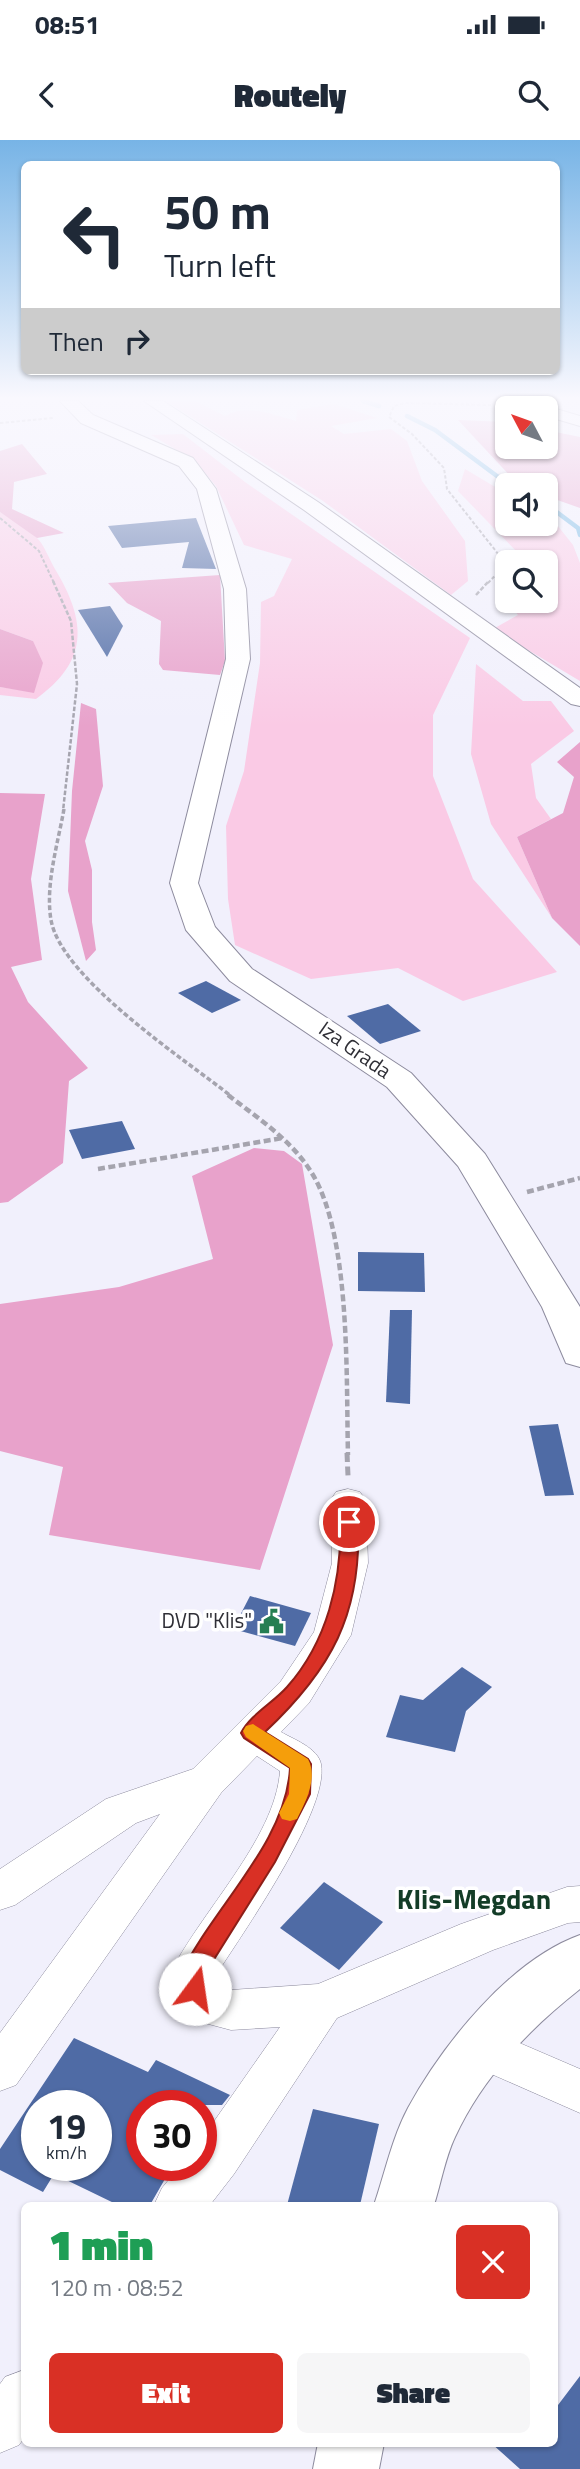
<!DOCTYPE html>
<html lang="en">
<head>
<meta charset="utf-8">
<style>
  body { margin:0; font-family:"Titillium Web",sans-serif; background:#f6f6f7; color:#1f2937; height:100vh; display:flex; flex-direction:column; font-size:26px; white-space:nowrap }
  * { box-sizing:border-box; margin:0 }
  p { font-size:23px; color:#747a83 }
  .icon { flex:none; width:38px; height:38px; fill:none; stroke:currentColor; stroke-width:2; stroke-linecap:round; stroke-linejoin:round }
  .map { position:relative; flex:1; overflow:hidden }
  .panel { position:absolute; left:21px; top:2062px; width:537px; height:245px; display:flex; flex-direction:column; background:#fff; border-radius:10px; box-shadow:0 2px 5px #0004 }
  .panel>* { flex:none }
  .top-card { position:absolute; left:21px; top:21px; width:539px; height:214px; border-radius:10px; box-shadow:0 2px 5px #0004; background:#fff; color:#1f2937; overflow:hidden }
  .needle { width:46px; rotate:311deg }
  .fabs { position:absolute; left:495px; top:256px; display:grid; gap:14px }
  .fabs a { display:grid; place-items:center; width:63px; height:63px; border-radius:10px; background:#fff; box-shadow:0 2px 5px #0004; font-size:35px }
  .speed { position:absolute; left:21px; top:1950px; display:flex; gap:14px; font-size:35px; font-weight:700; text-align:center }
  .speed>* { display:grid; place-content:center; width:91px; height:91px; border-radius:50%; background:#fff; box-shadow:0 2px 5px #0004; line-height:1 }
  .speed small { font-size:18px; font-weight:400 }
  .speed .limit { border:10px solid #d22; background:#fff; color:#111 }
  .pin { position:absolute; display:grid; place-items:center; width:60px; height:60px; color:#fff; margin:-30px; border:4px solid #fff; border-radius:50%; box-shadow:0 2px 7px #0007 }
  .me { position:absolute; width:77px; margin:-38px; rotate:14deg; stroke-linejoin:round; filter:drop-shadow(0 0 5px #0008) }
  .turn { display:flex; align-items:center; gap:24px; height:147px; padding:0 28px; font-size:32px }
  .turn .icon { width:91px; height:91px; stroke-width:2.5 }
  .turn b { display:block; font-size:49px; line-height:60px }
  .then { display:flex; align-items:center; height:66px; padding:0 28px; background:#0003; gap:14px; font-size:26px }
  .round { display:grid; place-items:center; flex:none; width:74px; height:74px; border-radius:10px; background:#f6f6f7 }
  .overview { display:flex; align-items:center; justify-content:space-between; height:119px; padding:0 28px }
  h1 { font-size:42px; font-weight:800; line-height:52px; color:#1e9e55 }
  .cta { display:flex; gap:14px; margin-top:auto; padding:14px 28px }
  .cta a { flex:1; height:80px; border-radius:10px; background:#d93025; color:#fff; font-size:28px; font-weight:800; line-height:80px; text-align:center }
  .cta a+a { background:#f6f6f7; color:#1f2937 }
  .status { display:flex; justify-content:space-between; align-items:center; height:49px; padding:0 35px; background:#fff; direction:ltr }
  .status svg { height:19px; fill:currentColor }
  header { display:flex; justify-content:space-between; align-items:center; height:91px; padding:0 28px; background:#fff; font-size:32px; font-weight:800 }
  .map>svg:first-child { display:block }
  .green { fill:#facae5 }
  .forest { fill:#e8a2cb }
  .lines { fill:none; stroke-linecap:round; stroke-linejoin:round }
  .stream { stroke:#6db5e2; stroke-width:4.5 }
  .building { fill:#4f6ba5; fill-rule:evenodd }
  .street-casing { stroke:#8d8b9e; stroke-width:1 }
  .secondary-casing { stroke:#8d8b9e; stroke-width:2 }
  .highway-casing { stroke:#8d8b9e; stroke-width:2 }
  .path-far4 { stroke:#a5a4ae; stroke-width:2; stroke-dasharray:3.5 2; stroke-linecap:butt }
  .path-far3 { stroke:#a5a4ae; stroke-width:2.5; stroke-dasharray:4.5 2; stroke-linecap:butt }
  .path-far2 { stroke:#a5a4ae; stroke-width:3.5; stroke-dasharray:5 2.5; stroke-linecap:butt }
  .path-far1 { stroke:#a5a4ae; stroke-width:4.5; stroke-dasharray:7 3.5; stroke-linecap:butt }
  .path { stroke:#a5a4ae; stroke-width:5; stroke-dasharray:9 4.5; stroke-linecap:butt }
  .street { fill:#fff; fill-rule:evenodd }
  .secondary { fill:#fff; fill-rule:evenodd }
  .highway { fill:#fff; fill-rule:evenodd }
  .highway-bridge-casing { stroke:#8d8b9e; stroke-width:20; stroke-linecap:butt }
  .highway-bridge { stroke:#fff; stroke-width:19 }
  .route { fill:#d93025; stroke:#8d1f18; stroke-width:2 }
  .slow { fill:#f59e0b }
  .labels { text-anchor:middle; stroke-width:7; stroke-linejoin:round; paint-order:stroke }
  .street-label { font-size:21px; fill:#2f2f36; stroke:#fff }
  .poi-label { font-size:21px; fill:#2f2f36; stroke:#fff; text-anchor:end }
  .near-quarter-label { font-size:28px; font-weight:bold; fill:#133c27; stroke:#fff }
</style>
</head>
<body>
<div class="status"><b>08:51</b><svg viewBox="0 0 49 12"><path d="M0 12V9h3v3zM5 12V6h3v6zM10 12V3h3v9zM15 12V0h3v12zM26 1h20v11H26zM47 4h2v5h-2z"/></svg></div>
<header><svg class="icon" aria-label="back" viewBox="0 0 24 24"><path d="M15 5l-7 7 7 7"/></svg>Routely<svg class="icon" aria-label="search" viewBox="0 0 24 24"><circle cx="10" cy="10" r="6"/><path d="M15 15l6 6"/></svg></header>
<div class="map">
<svg width="580" height="2329" viewBox="0 0 580 2329">
  <rect width="100%" height="100%" fill="#f1f0fc"/>
  <g class="green">
    <path d="M166,261H199L197,262L225,276C247,263 273,275 296,281L297,270L334,264L377,278L331,286L344,294L391,289L407,301L422,341L465,401L468,441L451,455L323,361Z"/>
    <path d="M183,294L245,342L470,498L433,575V636L473,739L557,832L463,861L398,828L311,839L235,805L228,759L226,686L244,631L260,523L261,462L274,456L292,419L244,405L216,346L194,320L151,295Z"/>
    <path d="M465,329L507,354L508,383H546V371L573,405L580,423V541L493,489L518,475L498,450L507,432L508,460H546V422H513L518,413L458,351Z"/>
    <path d="M0,372C12,380 26,387 36,397C44,404 49,419 55,429C87,482 89,521 36,559L0,555V547L34,552L33,501L0,489Z"/>
    <path d="M476,524L523,561H551L574,591L531,624L536,658L551,679L517,697L552,778L491,684L471,614Z"/>
  </g>
  <g class="forest">
    <path d="M458,280L507,282L508,306H546V290L580,297V368L546,356V345H523L514,340Z"/>
    <path d="M22,304L47,334L14,342L12,369L64,393L37,398L0,372V311Z"/>
    <path d="M220,435L225,521L220,535L163,530L159,524L161,481L127,463L108,443Z"/>
    <path d="M0,489L33,501L43,523L34,553L0,547Z"/>
    <path d="M81,563L96,569L103,646L85,701L92,730V782L96,810L86,821L68,751L72,651Z"/>
    <path d="M580,602V806L552,778L517,697L563,673L574,637L557,622Z"/>
    <path d="M0,653L45,654L31,739L42,820L11,827L28,862L88,928L69,941L63,1023L8,1062L0,1063Z"/>
    <path d="M254,1008L284,1011L302,1024L333,1205L260,1430L49,1395L63,1327L0,1311V1164L119,1147L213,1119L192,1036Z"/>
  </g>
  <g class="lines">
    <g class="stream">
      <path d="M363,261L379,266"/>
      <path d="M407,276L435,290L509,345"/>
      <path d="M546,364L578,388L580,395"/>
    </g>
  </g>
  <g class="building">
    <path d="M196,378L216,429L182,428L189,402L122,408L108,386Z"/>
    <path d="M110,466L123,486L107,517L78,470Z"/>
    <path d="M206,841L241,860L212,873L178,853Z"/>
    <path d="M388,864L421,891L380,904L347,876Z"/>
    <path d="M122,981L135,1009L82,1019L69,990Z"/>
    <path d="M358,1112L424,1113L425,1152L358,1151Z"/>
    <path d="M390,1170H412L410,1264L386,1262Z"/>
    <path d="M558,1284L574,1355L545,1356L529,1286Z"/>
    <path d="M250,1456L311,1473L295,1506L233,1489Z"/>
    <path d="M462,1527L492,1547L466,1571L455,1612L386,1597L400,1555L423,1560Z"/>
    <path d="M324,1742L383,1782L339,1830L280,1788Z"/>
    <path d="M74,1898L148,1932L156,1920L230,1955L222,1965H142V2025H173L150,2065H118L54,2034L43,2052L0,2030V2009ZM37,1965H96V2025H37Z"/>
    <path d="M313,1969L379,1984L360,2065H287Z"/>
    <path d="M580,2236V2329H520L491,2303H555V2269Z"/>
  </g>
  <g class="lines">
    <defs>
      <g id="street">
        <path d="M348,1349L360,1352L366,1361L368,1423L351,1495L309,1563L281,1592C293,1599 318,1608 321,1624C330,1670 240,1797 214,1838L216,1847L231,1850L318,1844L461,1784L567,1747L580,1746V1782L568,1783L493,1810L337,1878L234,2034L210,2065H154L162,2048L181,2025H201V2000L280,1887L231,1890L182,1877L169,1836C199,1773 275,1700 280,1631L257,1616L221,1653L16,1945L0,1951V1893L160,1674L136,1683L15,1765L0,1770V1729L106,1659L193,1629L281,1541L314,1492L332,1423L330,1361L336,1352Z"/>
        <path d="M480,1886L580,1929V1973L464,1922L457,1907L464,1892Z"/>
        <path d="M24,2230V2298L19,2305L0,2313V2244L5,2237Z"/>
      </g>
      <g id="secondary">
        <path d="M60,261H78L93,275L193,318L216,349L246,449L250,519L198,743L215,787L252,829L411,933L485,1014L580,1167V1227L566,1223L542,1167L458,1026L387,947L230,841L186,790L170,743L226,519L224,449L197,349L179,326L81,283Z"/>
        <path d="M144,261H163L318,362L580,548V566L571,564L304,370Z"/>
        <path d="M580,1795V1849C529,1889 482,1938 455,1997C445,2018 441,2043 434,2065H374C385,2033 392,1998 408,1968C443,1904 510,1820 580,1795Z"/>
        <path d="M318,2303H384L379,2329H313Z"/>
      </g>
      <path id="highway" d="M546,266L580,276V286L546,276V268H540Z"/>
    </defs>
    <use href="#street" class="street-casing"/>
    <use href="#secondary" class="secondary-casing"/>
    <use href="#highway" class="highway-casing"/>
    <g class="path-far4">
      <path d="M0,283L53,278"/>
      <path d="M0,378L39,411L54,443"/>
      <path d="M488,443L506,424L447,349L444,328L412,294L389,277L394,266L405,263L491,265"/>
    </g>
    <g class="path-far3">
      <path d="M53,441L71,481L77,544L63,671"/>
      <path d="M476,455L489,441"/>
    </g>
    <path class="path-far2" d="M64,669C58,703 45,745 51,780C61,838 184,919 231,956"/>
    <g class="path-far1">
      <path d="M228,955C259,979 293,1001 313,1035C351,1099 346,1240 348,1315"/>
      <path d="M98,1029L283,998"/>
      <path d="M527,1052L580,1038"/>
    </g>
    <path class="path" d="M347,1313L348,1336"/>
    <use href="#street" class="street"/>
    <use href="#secondary" class="secondary"/>
    <use href="#highway" class="highway"/>
    <defs>
      <path id="highway-bridge" d="M515,261L535,268"/>
    </defs>
    <use href="#highway-bridge" class="highway-bridge-casing"/>
    <use href="#highway-bridge" class="highway-bridge"/>
  </g>
  <linearGradient id="sky" x2="0" y2="1"><stop stop-color="#77b4e6"/><stop offset="0.44" stop-color="#f9f8fe"/><stop offset="1" stop-color="#f9f8fe" stop-opacity="0"/></linearGradient>
  <rect width="580" height="587" fill="url(#sky)"/>
  <path class="route" d="M349,1375L358,1382C362,1474 331,1530 265,1592L308,1619L311,1624L310,1654L275,1722L203,1837L206,1849L203,1856L195,1859L187,1856L180,1836C211,1769 286,1704 290,1628L244,1598L241,1593C251,1574 273,1563 287,1547C327,1502 342,1441 340,1382Z"/>
  <path class="slow" d="M253,1584L308,1619C318,1638 306,1661 297,1679L290,1681L282,1679L279,1673L289,1654L290,1628L246,1597L243,1591L246,1586Z"/>
  <defs>
    <symbol id="civic-bare" viewBox="-9 -9 18 18"><path d="M-.6-6.5H3V-4.5H.6V-3L4-1V1h2V6H-6V1h2V-1L-.6-3ZM-1.2 2.5V6h2.4V2.5Z" fill="#257e52" stroke="#fff" stroke-width="2.5" paint-order="stroke"/></symbol>
  </defs>
  <g fill-rule="evenodd">
    <use href="#civic-bare" x="254" y="1464" width="35" height="35"/>
  </g>
  <g class="labels">
    <g class="street-label">
      <text transform="translate(355 910) rotate(35)" y="7">Iza Grada</text>
    </g>
    <g class="poi-label">
      <text x="252" y="1488">DVD "Klis"</text>
    </g>
    <g class="near-quarter-label">
      <text x="474" y="1769">Klis-Megdan</text>
    </g>
  </g>
</svg>
<div class="fabs">
<a><svg class="needle" viewBox="-14 -14 28 28"><path d="M0-13l5 13h-10z" fill="#e53935"/><path d="M0 13l5-13h-10z" fill="#747a83"/></svg></a>
<a><svg class="icon" aria-label="sound" viewBox="0 0 24 24"><path d="M4 9h4l5-4v14l-5-4H4zM17 9q2 3 0 6"/></svg></a>
<a><svg class="icon" aria-label="search" viewBox="0 0 24 24"><circle cx="10" cy="10" r="6"/><path d="M15 15l6 6"/></svg></a>
</div>
<div class="speed"><div>19<small>km/h</small></div><div class="limit">30</div></div>
<div class="pin" style="left:349px;top:1382px;background:#d93025"><svg class="icon" aria-label="arrive" viewBox="0 0 24 24"><path d="M6 21V4h12l-3 4 3 4H6"/></svg></div>
<svg class="me" style="left:195px;top:1849px" viewBox="-20 -20 40 40"><circle r="19" fill="#fff"/><path d="M0-13L10 11 0 6-10 11z" fill="#d93025"/></svg>
<div class="top-card">
<div class="turn"><svg class="icon" aria-label="left" viewBox="0 0 24 24"><path d="M17 20v-9H6M10 6l-5 5 5 5"/></svg><div><b>50 m</b>Turn left</div></div>
<div class="then">Then<svg class="icon" aria-label="right" viewBox="0 0 24 24"><path d="M7 20v-9h11M14 6l5 5-5 5"/></svg></div>
</div>
<section class="panel">
<div class="overview"><div><h1>1 min</h1><p>120 m · 08:52</p></div><a class="round" style="background:#d93025;color:#fff"><svg class="icon" aria-label="close" viewBox="0 0 24 24"><path d="M6 6l12 12M18 6L6 18"/></svg></a></div>
<div class="cta"><a>Exit</a><a>Share</a></div>
</section>
</div>
</body>
</html>
